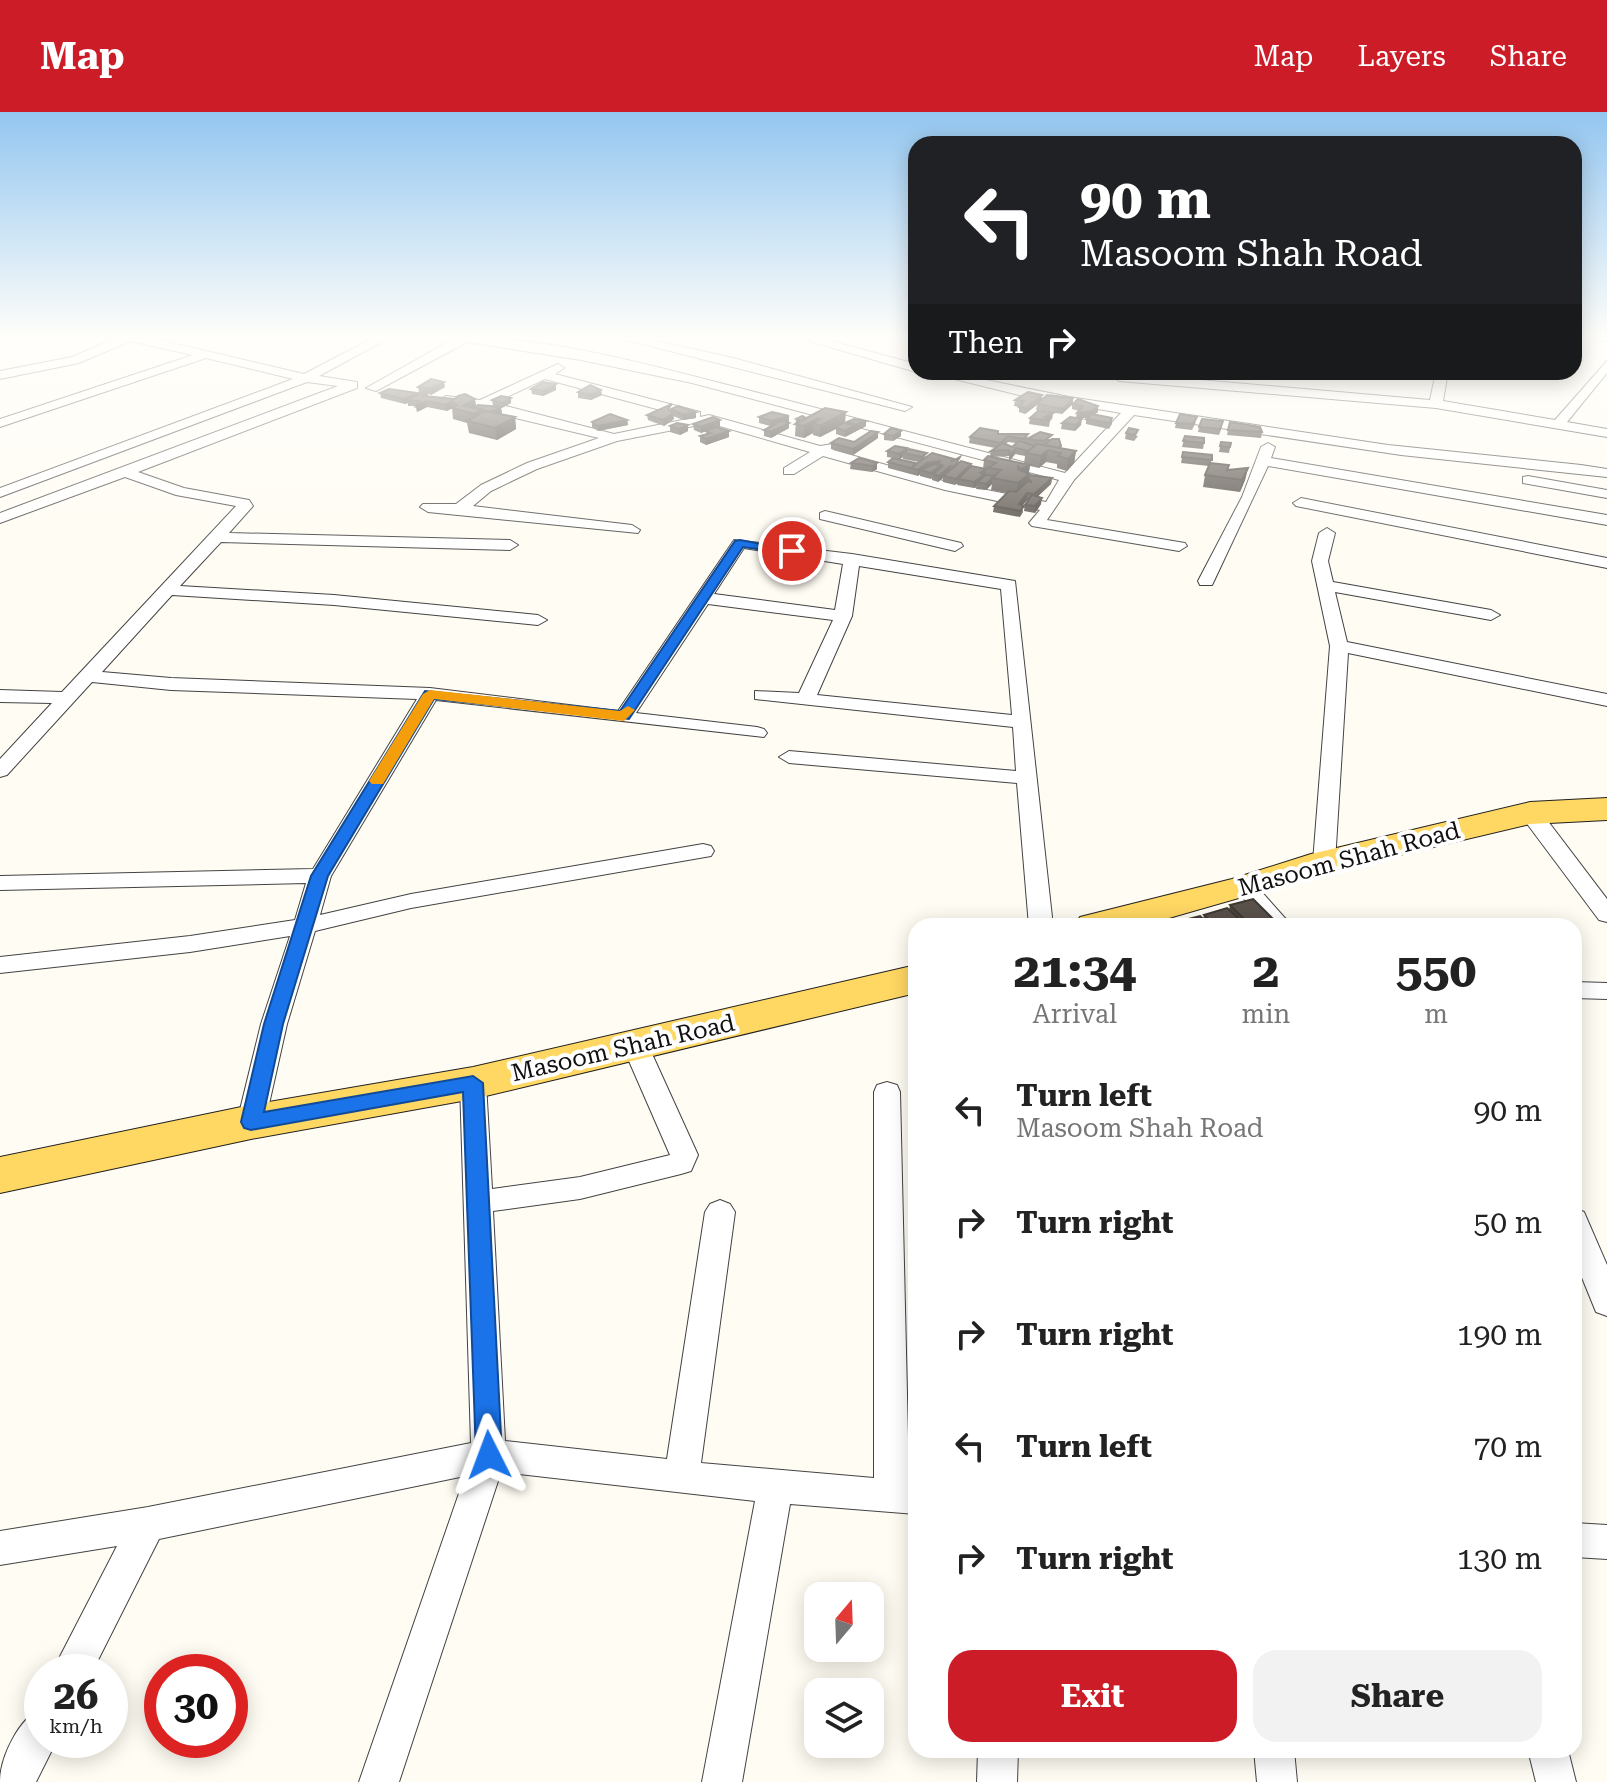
<!DOCTYPE html>
<html lang="en">
<head>
<meta charset="utf-8">
<style>
  body { margin:0; font-family:"Roboto Serif",serif; background:#f2f2f2; color:#222; height:100vh; display:flex; flex-direction:column; font-size:30px; white-space:nowrap }
  * { box-sizing:border-box; margin:0 }
  p { font-size:26px; color:#767676 }
  .icon { flex:none; width:44px; height:44px; fill:none; stroke:currentColor; stroke-width:2; stroke-linecap:round; stroke-linejoin:round }
  .map { position:relative; flex:1; overflow:hidden }
  .side { position:absolute; left:908px; top:806px; width:674px; height:840px; display:flex; flex-direction:column; background:#fff; border-radius:24px; box-shadow:0 4px 20px #0003 }
  .side>* { flex:none }
  .banner { position:absolute; left:908px; top:24px; width:674px; height:244px; border-radius:24px; box-shadow:0 4px 20px #0003; background:#202124; color:#fff; overflow:hidden }
  .needle { width:52px; rotate:19deg }
  .buttons { position:absolute; left:804px; top:1470px; display:grid; gap:16px }
  .buttons a { display:grid; place-items:center; width:80px; height:80px; border-radius:16px; background:#fff; box-shadow:0 4px 20px #0003; font-size:40px }
  .speed { position:absolute; left:24px; top:1542px; display:flex; gap:16px; font-size:40px; font-weight:700; text-align:center }
  .speed>* { display:grid; place-content:center; width:104px; height:104px; border-radius:50%; background:#fff; box-shadow:0 4px 20px #0003; line-height:1 }
  .speed small { font-size:20px; font-weight:400 }
  .speed .limit { border:12px solid #d22; background:#fff; color:#111 }
  .pin { position:absolute; display:grid; place-items:center; width:68px; height:68px; color:#fff; margin:-34px; border:4px solid #fff; border-radius:50%; box-shadow:0 2px 8px #0007 }
  .me { position:absolute; width:88px; margin:-44px; rotate:357deg; stroke-linejoin:round; filter:drop-shadow(0 0 6px #0008) }
  .turn { display:flex; align-items:center; gap:28px; height:168px; padding:0 40px; font-size:36px }
  .turn .icon { width:104px; height:104px; stroke-width:2.5 }
  .turn b { display:block; font-size:56px; line-height:68px }
  .then { display:flex; align-items:center; height:76px; padding:0 40px; background:#0003; gap:16px; font-size:30px }
  .eta { display:flex; justify-content:space-evenly; align-items:center; height:136px; text-align:center }
  .eta b { font-size:48px; font-weight:700; line-height:56px }
  .cta { display:flex; gap:16px; margin-top:auto; padding:16px 40px }
  .cta a { flex:1; height:92px; border-radius:24px; background:#cc1c27; color:#fff; font-size:32px; font-weight:700; line-height:92px; text-align:center }
  .cta a+a { background:#f2f2f2; color:#222 }
  ul { padding:0; list-style:none }
  li { display:flex; align-items:center; gap:24px; height:112px; padding:0 40px }
  li div { flex:1 }
  li b { display:block; font-size:30px }
  li em { font-style:normal }
  header { display:flex; align-items:center; gap:48px; box-sizing:border-box; height:112px; padding:0 40px; background:#cc1c27; color:#fff }
  header strong { font-size:38px }
  nav { display:flex; gap:44px; margin-inline-start:auto; font-size:28px }
  .map>svg:first-child { display:block }
  .lines { fill:none; stroke-linecap:round; stroke-linejoin:round }
  .street-casing { stroke:#434343; stroke-width:2 }
  .primary-casing { stroke:#212121; stroke-width:2 }
  .street { fill:#fff; fill-rule:evenodd }
  .primary { fill:#ffd763; fill-rule:evenodd }
  .wall { fill:#4d4640; fill-rule:evenodd }
  .shaded-wall { fill:#3f3934 }
  .building { fill:#5a514b; stroke:#3f3934; stroke-width:2 }
  .route { fill:#1a73e8; stroke:#114b97; stroke-width:2 }
  .slow { fill:#f59e0b }
  .labels { text-anchor:middle; stroke-width:8; stroke-linejoin:round; paint-order:stroke }
  .street-label { font-size:24px; fill:#101010; stroke:#fff }
</style>
</head>
<body>
<header>
<strong>Map</strong>
<nav><a>Map</a><a>Layers</a><a>Share</a></nav>
</header>
<div class="map">
<svg width="1607" height="1670" viewBox="0 0 1607 1670">
  <rect width="100%" height="100%" fill="#fffcf3"/>
  <g class="lines">
    <defs>
      <g id="street">
        <path d="M118,225H147L304,262L375,225H391L319,264L357,270V276L138,360L184,376L249,388L253,394L229,421L510,428L518,433L510,438L221,430L180,474L334,483L538,503L547,508L538,513L334,493L172,483L102,560L171,566L430,576L618,599L734,428L852,442L1015,469L1053,814H1029L1017,671L789,651L779,645L789,639L1016,659L1013,615L755,587V579L799,581L833,508L708,492L636,601L757,615L764,617L767,621L764,625L436,588L331,764L320,803L411,782L703,732L711,734L714,739L711,744L411,796L315,819L287,912L265,1010L261,1017L251,1020L241,1017L237,1010L261,912L290,824L190,840L0,861V845L190,824L295,808L306,771L0,778V764L313,757L417,587L171,578L92,570L7,663L0,665V647L52,591L0,590V578L62,580L236,394L176,383L125,365L0,411V401L338,274L307,270L0,385V376L293,267L206,246L0,315V307L193,243L130,229L79,251L0,267V259L72,245ZM744,436L843,452L835,498L714,482ZM859,454L1001,477L1012,603L817,583L852,504Z"/>
        <path d="M457,225C555,225 657,255 751,279C856,306 960,334 1065,361L1121,301L1023,284L926,260H947L1069,285L1388,333L1581,353L1607,357V365L1401,343L1134,303L1074,368L1047,408L1185,431L1187,434L1179,439L1032,414L1029,411L1040,398L945,378L823,344L794,362H784V356L810,340L709,311L617,329L537,357L491,379L473,394L632,413L640,418L638,421L428,400L420,395L423,392H456L481,373L527,351L599,326L440,288L446,284L480,288L558,252L564,256L555,262L700,300V305L709,303L820,334L833,332V338L947,370L1046,390L1059,368L692,271L581,248L467,230L376,279L366,276ZM545,267L690,306H692L614,322L494,291Z"/>
        <path d="M615,225H639L733,246L912,295L905,299Z"/>
        <path d="M795,225H816L916,252V260Z"/>
        <path d="M1596,225H1607V230L1598,227Z"/>
        <path d="M1607,249V261L1567,310L1607,317V325L1436,296L1119,269L1113,265L1119,261L1430,288L1436,260H1448L1443,289L1555,308Z"/>
        <path d="M1268,331L1275,335L1271,346L1607,403V413L1268,354L1214,469L1212,473H1200L1198,469L1242,385L1261,335Z"/>
        <path d="M1528,364L1607,378V386L1523,371V365Z"/>
        <path d="M1301,386L1607,446V456L1296,394L1293,391Z"/>
        <path d="M825,399L961,431L963,434L955,439L820,407V401Z"/>
        <path d="M1327,416L1335,421L1328,449L1333,470L1491,498L1500,503L1491,508L1335,480L1347,530L1607,582V594L1348,541L1335,750L1324,757L1313,750L1330,534L1312,449L1319,421Z"/>
        <path d="M1530,695L1538,696L1607,787V810L1599,808L1519,701Z"/>
        <path d="M1245,768L1253,770L1292,814H1267L1234,775Z"/>
        <path d="M1574,870L1607,871V887L1574,886Z"/>
        <path d="M635,924L644,927L648,933L698,1043L691,1059L681,1062L580,1087L493,1099L505,1329L667,1347L705,1100L710,1092L720,1088L730,1092L735,1100L701,1351L874,1366V980L877,973L887,970L897,973L900,980L909,1368H916V1402L790,1392L742,1670H702L755,1389L501,1360L399,1670H359L465,1364L159,1427L92,1560H52L117,1434L0,1453V1419L148,1395L471,1331L460,971L464,964L473,961L482,964L486,971L492,1077L580,1065L670,1043L622,933L626,927Z"/>
        <path d="M1574,1096L1584,1100L1607,1153V1204L1596,1200L1574,1146Z"/>
        <path d="M1574,1411L1607,1413V1447L1574,1445Z"/>
        <path d="M42,1596V1628H57L36,1670H0C0,1645 19,1606 42,1596Z"/>
        <path d="M978,1638H1018L1017,1670H977Z"/>
        <path d="M1254,1638H1294L1297,1670H1257Z"/>
        <path d="M1528,1638H1568L1576,1670H1536Z"/>
      </g>
      <g id="primary">
        <path d="M1607,686V708L1530,712L1336,758L1141,814H1074L1080,805L1232,767L1311,742L1530,690Z"/>
        <path d="M916,853V881L473,987L251,1027L0,1081V1045L251,993L473,955Z"/>
      </g>
    </defs>
    <use href="#street" class="street-casing"/>
    <use href="#primary" class="primary-casing"/>
    <use href="#street" class="street"/>
    <use href="#primary" class="primary"/>
  </g>
  <g class="wall">
    <path d="M418,275H445L431,283L428,282V284L476,294H493L492,288L511,291L501,296L502,301L500,302L515,305L516,317L497,328L469,321L467,311L453,307L452,296L447,299L427,295L417,300L416,294H408V291L405,292L381,286L380,281H417L418,283L421,281H419Z"/>
    <path d="M531,277L556,278L543,284L532,282Z"/>
    <path d="M578,280L602,283L591,288L578,286Z"/>
    <path d="M1073,286V291L1078,287L1098,300L1094,303L1112,306V312L1109,317L1086,312V307L1088,306H1078L1081,313L1075,319L1061,317L1062,311L1076,306L1077,301L1079,299L1072,297V292L1062,302L1036,298L1037,293L1025,302L1019,300V295L1014,294L1015,288Z"/>
    <path d="M672,297L696,300V306L683,308L673,304L674,307L664,314L648,308L647,303Z"/>
    <path d="M1053,301L1052,307L1049,309H1050L1049,315L1029,312L1030,306Z"/>
    <path d="M789,304V316L771,326L764,324V318L770,314L759,311V305Z"/>
    <path d="M806,306L847,312V310L866,314L845,325L836,322V317L820,325L813,323V321L804,326L795,324L796,307Z"/>
    <path d="M627,308L628,313L598,319L592,315V310Z"/>
    <path d="M1196,310L1192,318L1175,316L1176,311Z"/>
    <path d="M1230,310L1262,320L1261,326L1227,323Z"/>
    <path d="M693,312L720,314L717,315L729,325L706,333L700,330V324L706,322V319L712,317L701,321L694,318Z"/>
    <path d="M670,314L688,319L680,323L670,320Z"/>
    <path d="M1199,315H1222L1219,323L1198,320Z"/>
    <path d="M901,319V324L893,329L884,328V322Z"/>
    <path d="M1126,321L1138,324L1134,329L1125,327Z"/>
    <path d="M998,322H1028L1027,327H1051L1061,334V336L1076,339L1074,351L1067,359L1057,356V352L1046,350L1039,356L1030,354L1028,365L1052,366L1051,372L1038,384L1041,392L1035,401L1024,399L1025,393L1028,388H1027L1022,394L1023,400L1020,405L993,400L994,394L1006,381L991,378L992,372L986,378L976,377L977,374L974,376L957,373L958,371L955,373L943,370V366L938,370L932,368V366L931,367L920,364V362L918,364L888,356V350L893,346L887,345V339H907L927,345L954,349L959,351L971,352V354L983,357L984,348L990,344L991,339L995,336L969,331L970,325ZM1008,330L1016,331L1012,335L1006,332ZM1015,342L1025,344L1024,352L1010,349ZM1009,344V348L992,345ZM903,345V347L919,350L915,354V351L899,347Z"/>
    <path d="M1185,324L1204,331L1203,337L1182,335Z"/>
    <path d="M878,326L853,343L831,337V331L854,330Z"/>
    <path d="M1221,330L1231,331L1229,341L1219,340Z"/>
    <path d="M1183,340L1212,343L1211,351L1228,358L1248,356L1245,368L1240,380L1203,375L1205,363L1209,354L1181,351Z"/>
    <path d="M851,351H877V357L872,360L850,357Z"/>
    <path d="M1230,793L1280,814H1160L1203,807L1204,803L1229,798Z"/>
  </g>
  <g class="shaded-wall">
    <path d="M444,270L445,275L431,283L430,277Z"/>
    <path d="M556,272V278L543,284V279Z"/>
    <path d="M601,278L602,283L591,288V283Z"/>
    <path d="M417,281L418,286L407,288L408,291L405,292L404,287Z"/>
    <path d="M1042,283V289L1025,302L1026,296Z"/>
    <path d="M511,286V291L502,296V291Z"/>
    <path d="M1073,286V292L1062,302L1063,297Z"/>
    <path d="M475,287L477,299L463,294Z"/>
    <path d="M426,289L427,295L417,300L416,294Z"/>
    <path d="M452,290L453,296L447,299L446,293Z"/>
    <path d="M1098,294V300L1091,305L1076,307L1077,301Z"/>
    <path d="M501,295L502,301L488,309L487,303Z"/>
    <path d="M696,300V306L683,308V303Z"/>
    <path d="M846,300L845,312L820,325V314Z"/>
    <path d="M673,301L674,307L664,314L663,308Z"/>
    <path d="M1053,301L1052,307L1048,309L1044,305Z"/>
    <path d="M789,304V310L771,314V309Z"/>
    <path d="M515,305L516,317L497,328L495,316Z"/>
    <path d="M817,307V313L813,311V321L804,326V314Z"/>
    <path d="M1082,307L1081,313L1075,319L1076,313Z"/>
    <path d="M627,308L628,313L598,319V314Z"/>
    <path d="M720,308V314L701,321V315Z"/>
    <path d="M866,309V314L845,325V319Z"/>
    <path d="M789,311V316L771,326V320Z"/>
    <path d="M688,313V319L680,323L679,317Z"/>
    <path d="M729,319V325L706,333V327Z"/>
    <path d="M901,319V324L893,329V324Z"/>
    <path d="M878,320V326L853,343V337Z"/>
    <path d="M907,336V342L903,341V345L899,348V342Z"/>
    <path d="M1016,336L1015,342L1009,349L1010,343Z"/>
    <path d="M1048,338L1046,350L1039,356L1041,344Z"/>
    <path d="M1076,339L1074,351L1067,359L1068,347Z"/>
    <path d="M941,349L937,351L936,355L920,358V362L918,364V358L927,351Z"/>
    <path d="M877,351V357L872,360L873,354Z"/>
    <path d="M1030,353L1027,374L1016,384L1020,357Z"/>
    <path d="M950,354L949,360L943,364V366L938,370L939,364Z"/>
    <path d="M1248,356L1245,368L1240,380L1242,368Z"/>
    <path d="M986,357L985,363L977,370V374L974,376V370L980,361Z"/>
    <path d="M992,366V372L986,378V372Z"/>
    <path d="M1052,366L1051,372L1033,389L1034,382Z"/>
    <path d="M1027,381V388L1018,399L1019,392Z"/>
    <path d="M1042,386L1041,392L1035,401V394Z"/>
  </g>
  <g class="building">
    <path d="M431,267L444,270L430,277L418,275Z"/>
    <path d="M543,270L556,272L543,279L531,277Z"/>
    <path d="M590,273L601,278L591,283L578,280Z"/>
    <path d="M389,277L417,281L404,287L380,281Z"/>
    <path d="M428,278L423,284L455,287L446,293L426,289L416,294L419,289L407,288Z"/>
    <path d="M1028,280L1042,283L1026,296L1019,295L1024,289L1015,288Z"/>
    <path d="M465,282L475,287L463,294L483,297L474,302L452,296L457,293L452,290L458,284Z"/>
    <path d="M1047,283L1073,286L1063,297L1037,292Z"/>
    <path d="M501,284L511,286L502,291L492,288Z"/>
    <path d="M1078,287L1098,294L1092,299L1077,301L1083,294L1073,292Z"/>
    <path d="M672,292L668,297L673,301L663,308L647,303Z"/>
    <path d="M478,293L501,295L491,300L485,299L483,300V297L474,296Z"/>
    <path d="M678,294L696,300L683,303L671,297Z"/>
    <path d="M825,296L846,300L820,314L813,311L820,307H817L804,314L795,312Z"/>
    <path d="M485,299L515,305L495,316L467,309Z"/>
    <path d="M1038,299L1053,301L1044,305L1050,309L1030,306Z"/>
    <path d="M772,300L789,304L771,309L759,305Z"/>
    <path d="M610,302L627,308L598,314L592,310Z"/>
    <path d="M1092,302L1112,306L1110,311L1086,307Z"/>
    <path d="M1180,302L1197,305L1193,312L1176,311Z"/>
    <path d="M802,304L806,306L801,309L796,307Z"/>
    <path d="M713,305L720,308L701,315L693,312Z"/>
    <path d="M1070,305L1082,307L1076,313L1062,311Z"/>
    <path d="M854,307L866,309L855,313L847,310Z"/>
    <path d="M1202,307L1223,309L1220,317L1199,315Z"/>
    <path d="M781,309L789,311L771,320L764,318Z"/>
    <path d="M1230,310L1260,315L1262,320L1228,318Z"/>
    <path d="M677,311L688,313L679,317L670,314Z"/>
    <path d="M843,311L856,313L845,319L836,316Z"/>
    <path d="M716,315L729,319L706,327L700,324L711,321L706,319Z"/>
    <path d="M891,316L901,319L893,324L884,322Z"/>
    <path d="M980,316L998,319V322H1028L1023,327L1008,324L1001,331L970,325Z"/>
    <path d="M1129,316L1138,318L1135,323L1126,321Z"/>
    <path d="M871,319L878,320L853,337L831,331L839,326L854,330Z"/>
    <path d="M1040,320L1052,323L1044,329L1027,327Z"/>
    <path d="M1185,324L1204,326V331L1183,329Z"/>
    <path d="M1052,327H1059L1061,334L1058,336L1044,333Z"/>
    <path d="M1019,329L1035,334L1028,339L1016,336L1010,343L1009,338L991,339L1003,331L1012,335Z"/>
    <path d="M1221,330L1231,331L1230,335L1220,334Z"/>
    <path d="M1037,332L1076,339L1068,347L1058,344L1061,341L1048,338L1041,344L1026,341Z"/>
    <path d="M895,334L907,336L899,342L887,339Z"/>
    <path d="M909,337L927,341L922,345L903,341Z"/>
    <path d="M1183,340L1212,343V348L1182,345Z"/>
    <path d="M932,341L954,347L951,350L960,345L954,355L961,349L971,352L956,367L943,364L954,355L950,354L939,364L933,362L943,354L937,351L941,349L927,351L918,358L888,350L893,346L915,351L912,355Z"/>
    <path d="M988,344L1030,353L1020,357L1018,353V357L1029,362L1018,371L992,366L1001,358L988,356L996,351L984,348Z"/>
    <path d="M859,346L877,351L873,354L851,351Z"/>
    <path d="M1210,351L1229,353L1227,358L1248,356L1242,368L1205,363Z"/>
    <path d="M935,352L941,353L931,361L920,358Z"/>
    <path d="M971,354L986,357L980,361L984,363L974,370L958,367Z"/>
    <path d="M986,363L994,364L986,372L977,370Z"/>
    <path d="M1030,363L1052,366L1034,382L1027,381L1019,392L1024,394L1020,399L994,394L1009,379L1016,380L1028,369L1032,370L1028,367Z"/>
    <path d="M1032,383L1042,386L1035,394L1025,393Z"/>
    <path d="M1253,787L1280,814H1251L1230,793Z"/>
    <path d="M1227,796L1247,814H1216L1204,803Z"/>
    <path d="M1200,804L1210,814H1160Z"/>
  </g>
  <linearGradient id="sky" x2="0" y2="1"><stop stop-color="#93c6f0"/><stop offset="0.49" stop-color="#fffefa"/><stop offset="1" stop-color="#fffefa" stop-opacity="0"/></linearGradient>
  <rect width="1607" height="459" fill="url(#sky)"/>
  <path class="route" d="M740,428L798,439L792,442L743,435L629,607L434,587L328,764L283,912L264,1000L473,964L483,971L502,1343L498,1352L489,1355L480,1352L476,1343L463,980L251,1018L244,1016L241,1010L264,912L311,764L425,579L620,599L735,429Z"/>
  <path class="slow" d="M430,578L620,599L628,594L635,598L624,609L434,587L383,672H372L369,669L423,582Z"/>
  <g class="labels">
    <g class="street-label">
      <text transform="translate(1349 747) rotate(-15)" y="8">Masoom Shah Road</text>
      <text transform="translate(623 936) rotate(-13)" y="8">Masoom Shah Road</text>
    </g>
  </g>
</svg>
<div class="buttons">
<a><svg class="needle" viewBox="-14 -14 28 28"><path d="M0-13l5 13h-10z" fill="#e53935"/><path d="M0 13l5-13h-10z" fill="#767676"/></svg></a>
<a><svg class="icon" aria-label="layers" viewBox="0 0 24 24"><path d="M12 4l9 5-9 5-9-5zM3 14l9 5 9-5"/></svg></a>
</div>
<div class="speed"><div>26<small>km/h</small></div><div class="limit">30</div></div>
<div class="pin" style="left:792px;top:439px;background:#d93025"><svg class="icon" aria-label="arrive" viewBox="0 0 24 24"><path d="M6 21V4h12l-3 4 3 4H6"/></svg></div>
<svg class="me" style="left:489px;top:1343px" viewBox="-20 -20 40 40"><path d="M0-17L14 15 0 8-14 15z" fill="#1a73e8" stroke="#fff" stroke-width="4"/></svg>
<div class="banner">
<div class="turn"><svg class="icon" aria-label="left" viewBox="0 0 24 24"><path d="M17 20v-9H6M10 6l-5 5 5 5"/></svg><div><b>90 m</b>Masoom Shah Road</div></div>
<div class="then">Then<svg class="icon" aria-label="right" viewBox="0 0 24 24"><path d="M7 20v-9h11M14 6l5 5-5 5"/></svg></div>
</div>
<section class="side">
<div class="eta">
<div><b>21:34</b><p>Arrival</p></div>
<div><b>2</b><p>min</p></div>
<div><b>550</b><p>m</p></div>
</div>
<ul>
<li><svg class="icon" aria-label="left" viewBox="0 0 24 24"><path d="M17 20v-9H6M10 6l-5 5 5 5"/></svg><div><b>Turn left</b><p>Masoom Shah Road</p></div><em>90 m</em></li>
<li><svg class="icon" aria-label="right" viewBox="0 0 24 24"><path d="M7 20v-9h11M14 6l5 5-5 5"/></svg><div><b>Turn right</b></div><em>50 m</em></li>
<li><svg class="icon" aria-label="right" viewBox="0 0 24 24"><path d="M7 20v-9h11M14 6l5 5-5 5"/></svg><div><b>Turn right</b></div><em>190 m</em></li>
<li><svg class="icon" aria-label="left" viewBox="0 0 24 24"><path d="M17 20v-9H6M10 6l-5 5 5 5"/></svg><div><b>Turn left</b></div><em>70 m</em></li>
<li><svg class="icon" aria-label="right" viewBox="0 0 24 24"><path d="M7 20v-9h11M14 6l5 5-5 5"/></svg><div><b>Turn right</b></div><em>130 m</em></li>
</ul>
<div class="cta"><a>Exit</a><a>Share</a></div>
</section>
</div>
</body>
</html>
